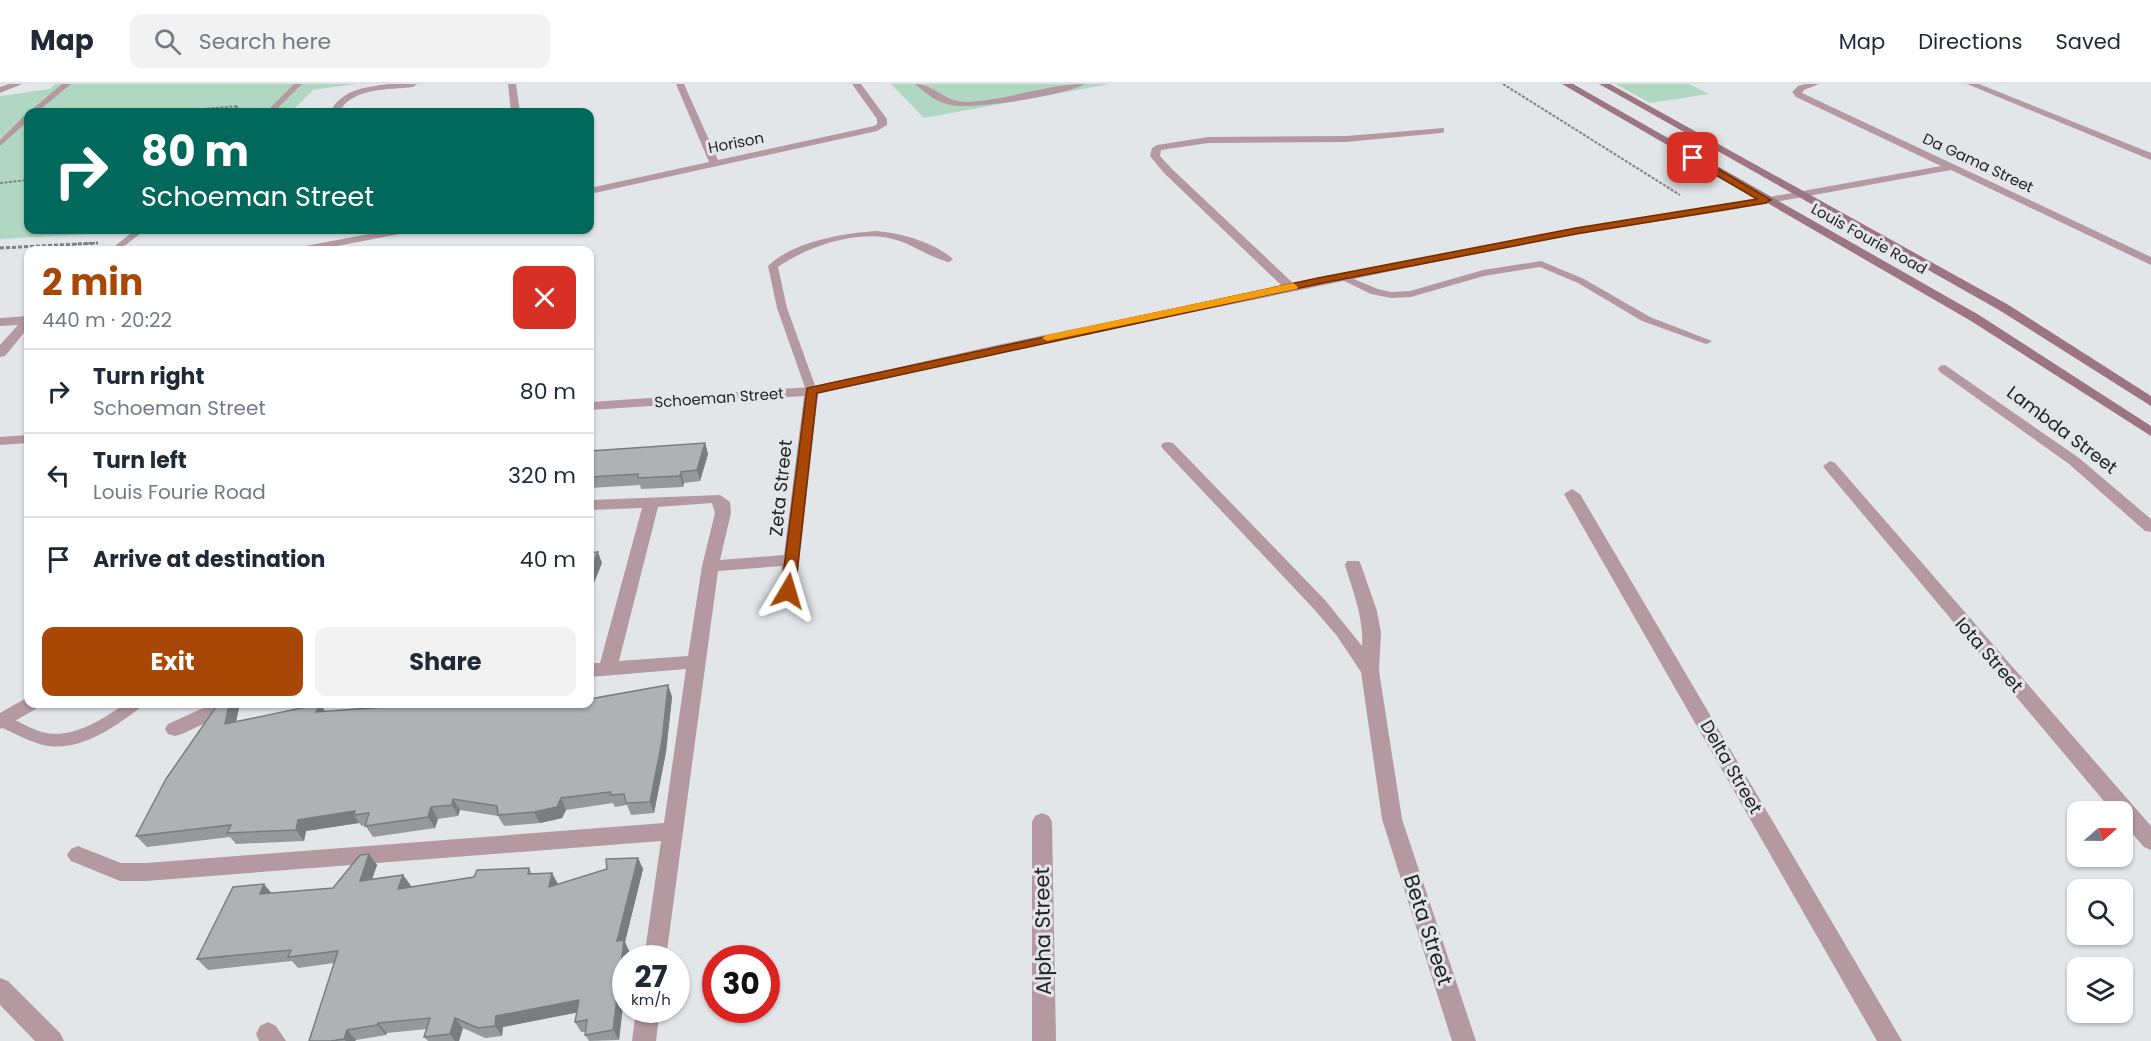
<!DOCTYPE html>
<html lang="en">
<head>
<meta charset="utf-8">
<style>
  body { margin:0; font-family:Poppins,sans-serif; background:#f2f2f3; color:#1f2937; height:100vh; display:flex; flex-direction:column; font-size:22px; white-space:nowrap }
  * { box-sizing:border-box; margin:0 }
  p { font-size:20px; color:#747a83 }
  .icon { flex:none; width:33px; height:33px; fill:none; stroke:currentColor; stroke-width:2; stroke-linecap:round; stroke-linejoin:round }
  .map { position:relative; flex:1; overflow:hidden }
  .drawer { position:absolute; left:24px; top:162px; width:570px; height:462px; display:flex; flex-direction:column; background:#fff; border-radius:12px; box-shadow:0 2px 4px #0004 }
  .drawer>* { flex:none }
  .hud { position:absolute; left:24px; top:24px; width:570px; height:126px; border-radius:12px; box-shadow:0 2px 4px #0004; background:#00695c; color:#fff; overflow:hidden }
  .needle { width:39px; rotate:70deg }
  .fabs { position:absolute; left:2067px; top:717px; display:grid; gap:12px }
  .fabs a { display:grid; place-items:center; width:66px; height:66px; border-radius:12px; background:#fff; box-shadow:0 2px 4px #0004; font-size:30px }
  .speed { position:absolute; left:612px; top:861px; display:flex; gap:12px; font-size:30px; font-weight:700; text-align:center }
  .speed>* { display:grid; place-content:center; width:78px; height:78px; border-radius:50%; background:#fff; box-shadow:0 2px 4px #0004; line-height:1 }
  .speed small { font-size:15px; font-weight:400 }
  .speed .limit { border:9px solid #d22; background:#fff; color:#111 }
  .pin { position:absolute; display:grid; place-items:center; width:51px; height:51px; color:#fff; margin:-26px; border-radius:12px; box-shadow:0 3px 9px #0006 }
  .me { position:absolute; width:66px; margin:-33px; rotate:7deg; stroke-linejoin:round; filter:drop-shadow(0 0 4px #0008) }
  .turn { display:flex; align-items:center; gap:21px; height:126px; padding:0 18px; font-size:27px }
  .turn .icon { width:78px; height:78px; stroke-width:2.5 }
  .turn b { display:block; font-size:42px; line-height:51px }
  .round { display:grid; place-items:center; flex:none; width:63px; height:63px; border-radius:12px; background:#f2f2f3 }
  .headline { display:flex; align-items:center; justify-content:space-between; height:102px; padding:0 18px }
  h1 { font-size:36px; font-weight:700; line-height:45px; color:#a84706 }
  .cta { display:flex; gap:12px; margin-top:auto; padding:12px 18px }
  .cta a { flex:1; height:69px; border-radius:12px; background:#a84706; color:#fff; font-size:24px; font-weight:700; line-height:69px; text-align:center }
  .cta a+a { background:#f2f2f3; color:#1f2937 }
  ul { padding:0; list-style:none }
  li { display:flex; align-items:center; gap:18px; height:84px; padding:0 18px; border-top:2px solid #e0e1e3 }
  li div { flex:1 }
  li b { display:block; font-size:22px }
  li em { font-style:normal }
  header { display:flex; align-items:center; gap:36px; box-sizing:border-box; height:84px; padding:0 30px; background:#fff; border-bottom:2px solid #e0e1e3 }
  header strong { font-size:28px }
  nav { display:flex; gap:33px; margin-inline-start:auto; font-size:21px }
  .search { width:420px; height:54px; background:#f2f2f3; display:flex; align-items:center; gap:15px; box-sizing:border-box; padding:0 21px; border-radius:12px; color:#747a83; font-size:22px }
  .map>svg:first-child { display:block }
  .green { fill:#b0d7c2 }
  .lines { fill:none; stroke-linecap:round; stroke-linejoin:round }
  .path-far1 { stroke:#808284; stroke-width:2; stroke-dasharray:3 1.5; stroke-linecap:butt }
  .path { stroke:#808284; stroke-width:3; stroke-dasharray:4 2; stroke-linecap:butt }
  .service { fill:#b599a1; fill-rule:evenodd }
  .minor { fill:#b599a1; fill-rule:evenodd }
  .secondary { fill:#9c7580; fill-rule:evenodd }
  .wall { fill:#96999c }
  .shaded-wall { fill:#7a7d7f }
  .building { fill:#afb2b5; stroke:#7a7d7f; stroke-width:1.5 }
  .route { fill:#a84706; stroke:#6d2e04; stroke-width:1.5 }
  .slow { fill:#f59e0b }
  .labels { text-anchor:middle; stroke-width:6; stroke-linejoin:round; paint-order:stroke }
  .far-street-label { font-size:15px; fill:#222324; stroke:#e3e6e9 }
  .street-label { font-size:18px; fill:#222324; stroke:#e3e6e9 }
  .near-street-label { font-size:21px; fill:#222324; stroke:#e3e6e9 }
</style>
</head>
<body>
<header>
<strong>Map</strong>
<div class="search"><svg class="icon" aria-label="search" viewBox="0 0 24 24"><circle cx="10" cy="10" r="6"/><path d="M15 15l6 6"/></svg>Search here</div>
<nav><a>Map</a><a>Directions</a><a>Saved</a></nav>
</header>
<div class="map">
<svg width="2151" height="957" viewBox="0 0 2151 957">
  <rect width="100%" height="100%" fill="#e3e6e9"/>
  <g class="green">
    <path d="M55,0H355L313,6L291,28H28V146H160L0,155V12L50,5Z"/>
    <path d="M891,0H1110L924,34Z"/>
    <path d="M1616,0H1689L1709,10L1650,19Z"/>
  </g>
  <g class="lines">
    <g class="path-far1">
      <path d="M1503,0L1680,111"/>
      <path d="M171,28L238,22L233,28"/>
      <path d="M0,99L28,96"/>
      <path d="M74,160L98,159"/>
    </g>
    <path class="path" d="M0,164L98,159"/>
    <g class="service">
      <path d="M62,0H71L37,28H29Z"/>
      <path d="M294,0H302L274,28H266Z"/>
      <path d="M915,0C934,0 944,18 966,18C1006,17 1045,0 1085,0C1066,11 973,26 951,21C938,19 925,9 915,0Z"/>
      <path d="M25,31H28V37L0,62V56Z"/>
      <path d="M135,146H145L119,166H110Z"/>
      <path d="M876,147C900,149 934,158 953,175C949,178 950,179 945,177C925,171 909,158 889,154C853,147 807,163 778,183L787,224L817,307L811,310L807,309L777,224L768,182C792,158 843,149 876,147Z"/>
      <path d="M1541,177L1584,195L1650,233L1712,257L1707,260L1703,259L1642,237L1578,199L1540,183L1484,192L1411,213L1391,214L1371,210L1336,193L1344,191L1378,205L1391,208L1410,207L1483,186Z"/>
      <path d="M125,620H143L140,624C113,644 79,669 43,661C28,657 14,649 0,643V632L2,631C16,635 28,644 42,648C72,656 101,636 125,620Z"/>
    </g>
    <g class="minor">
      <path d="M9,0H22L0,9V3Z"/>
      <path d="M389,0H417L413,3C388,6 353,3 339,28H330C342,5 366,3 389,0Z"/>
      <path d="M508,0H516L520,28H511Z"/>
      <path d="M676,0H684L718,76L874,42L877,40V35L852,0H861L887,35V41L877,47L590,110V104L709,78Z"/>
      <path d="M1805,0H1819L1804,6L1802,9L2151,173V181L1951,86L1725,127L1576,150L1421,181L997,269L818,310L796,506L794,510H782L780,506L782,482L718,487L666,874H644L661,757L146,797H120L71,777L67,771L71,765L78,762L121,779H146L664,739L686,585L590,593V579H600L642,424L590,426V416L720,411L730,418L731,429L720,476L784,471L804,312L590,326V318L811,303L997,261L1282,202L1164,89L1150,72L1152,64L1157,61L1208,53L1346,52L1444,44V48L1441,49L1346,58L1208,59L1161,66L1160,72L1172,85L1294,200L1576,144L1725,121L1941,82L1796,13L1792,8L1798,2ZM712,419L715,429L702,482L688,572L619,577L658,423Z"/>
      <path d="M1967,0H1979L2151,69V76Z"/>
      <path d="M390,146H411L405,149L316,166H294L300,163Z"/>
      <path d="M28,232V244L5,272L0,273V261L18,241L0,242V234Z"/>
      <path d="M1945,281L2079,374L2151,435V448L2145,447L2069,380L1940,288L1938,285L1940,282Z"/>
      <path d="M28,351V359L0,361V353Z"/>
      <path d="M1168,358L1173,359L1325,516L1362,562C1364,534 1353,508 1345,481L1347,477H1359L1361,481L1377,527L1381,549L1379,587L1402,735L1476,957H1452L1382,735L1361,588L1337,552L1313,524L1163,365L1161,362L1163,359Z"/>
      <path d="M1830,377L1835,379L2151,742V766L2144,763L2122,738V728H2113L1825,385L1823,382Z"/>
      <path d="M1572,405L1580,410L1902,957H1877L1564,410Z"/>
      <path d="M28,613V620H38L36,625L0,645V629Z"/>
      <path d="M212,620H237L235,625L182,650L175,652L168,650L165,645L168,640Z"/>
      <path d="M1042,729L1049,732L1052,738L1056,957H1032V738L1035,732Z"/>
      <path d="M0,894L8,897L60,949L64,957H35L0,921Z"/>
      <path d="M636,926H660L656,957H632Z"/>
      <path d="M268,938L276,942L286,957H259L256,950L260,942Z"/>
    </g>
    <g class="secondary">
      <path d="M1562,0H1573L1979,231L2151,342V352L1971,237Z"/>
      <path d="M1599,0H1610L2007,220L2151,312V322L1999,226Z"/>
    </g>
  </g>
  <g class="wall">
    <path d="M705,359L708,370L700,397L684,399L683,403L641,405L640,401L590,404V367Z"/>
    <path d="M668,601L672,613L666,668L654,729L631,731L627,721L615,723L613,719L566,726L562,734L540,739L504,742L498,732L460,726L458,732L438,735L435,744L373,753L365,741L362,742L359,739L306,747L304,757L236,760L230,753L147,763L136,752L220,620H240L236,637L325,627L590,620V606L593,615Z"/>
    <path d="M369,770L377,781L372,795L403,791L411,802L410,803L529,784L532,790L557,800L607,785L638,774L643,785L625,858L629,867L619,956L589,957L585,951L586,948H581L575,938L577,928L503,943L502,952L485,954L463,944L459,957H428L424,953L427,945L387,949L386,951L356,956L355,957H309L334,879L298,884L292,877L208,886L197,875L271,809L333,804Z"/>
  </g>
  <g class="shaded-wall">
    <path d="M705,359L708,370L700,397L697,386Z"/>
    <path d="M681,388L684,399L683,403L680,392Z"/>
    <path d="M598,468L602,479L594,499L592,550L590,552V487Z"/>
    <path d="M668,601L672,613L666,668L654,729L650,718Z"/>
    <path d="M590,606L593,615L590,620Z"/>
    <path d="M229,620H240L233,651L225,640Z"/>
    <path d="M320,620L328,631L316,628Z"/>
    <path d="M561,714L566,726L562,734L540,739L534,728Z"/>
    <path d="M453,715L460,726L458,732L452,721Z"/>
    <path d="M431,723L438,735L435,744L428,733Z"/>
    <path d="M355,727L354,731L359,739L306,747L304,757L296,746L298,736Z"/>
    <path d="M369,770L377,781L368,807L360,797Z"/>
    <path d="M638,774L643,785L625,858L629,867L628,874H626V897L619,956L613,946L617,857Z"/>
    <path d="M552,789L558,800L549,803Z"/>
    <path d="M403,791L411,802L406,816L398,805Z"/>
    <path d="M264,800L273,811L260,810Z"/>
    <path d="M579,916L585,927L503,943L502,952L495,942L496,932Z"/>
    <path d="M455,934L463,944L459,957H455L450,950Z"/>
    <path d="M378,939L387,949L386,951L377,941Z"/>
    <path d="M347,946L356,956L355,957H346L344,955Z"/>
  </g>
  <g class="building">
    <path d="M705,359L697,386L681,388L680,392L638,394V390L590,393V367Z"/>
    <path d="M598,468L590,487V495V469Z"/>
    <path d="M668,601L662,657L650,718L626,719L624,710L610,711L611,708L561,714L557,723L534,728L498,731L497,722L453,715L452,721L431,723L428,733L365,742L369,729L354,731L355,727L298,736L296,746L227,749L231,741L136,752L166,695L218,620H229L225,640L320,620L316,628L399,622L400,620H590V615Z"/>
    <path d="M369,770L360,797L403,791L398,805L474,793L477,786L529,784L528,790L552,789L549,803L607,785L606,775L638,774L617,857L624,856L613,946L585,951L587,936L575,938L579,916L496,932L495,942L478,944L455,934L450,950L424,953L430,934L378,939L377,941L347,946L344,955L331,957H309L338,867L288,873L291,866L197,875L233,803L264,800L260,810L333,804L360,771Z"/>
  </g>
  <path class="route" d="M1690,72H1696L1771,116L1766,119L1576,150L1318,200L817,309L795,507L788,511L781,507L807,304L1318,194L1576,144L1757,115L1690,76Z"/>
  <path class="slow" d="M1293,199L1298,203L1297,205L1047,257L1042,254L1047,251Z"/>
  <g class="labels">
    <g class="far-street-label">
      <text transform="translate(736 59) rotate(-11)" y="5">Horison</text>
      <text transform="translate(1978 79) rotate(25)" y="5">Da Gama Street</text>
      <text transform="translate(1869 155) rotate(29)" y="5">Louis Fourie Road</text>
      <text transform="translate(719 314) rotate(-4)" y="5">Schoeman Street</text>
    </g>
    <g class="street-label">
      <text transform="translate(2062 346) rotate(37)" y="6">Lambda Street</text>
      <text transform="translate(781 404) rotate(-84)" y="6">Zeta Street</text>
      <text transform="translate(1989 571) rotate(49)" y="6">Iota Street</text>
      <text transform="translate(1731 683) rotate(60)" y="6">Delta Street</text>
    </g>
    <g class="near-street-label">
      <text transform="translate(1428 846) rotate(72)" y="7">Beta Street</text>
      <text transform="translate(1043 847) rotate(-91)" y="7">Alpha Street</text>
    </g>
  </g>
</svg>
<div class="fabs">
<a><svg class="needle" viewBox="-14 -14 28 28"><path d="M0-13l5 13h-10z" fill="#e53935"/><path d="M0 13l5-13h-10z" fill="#747a83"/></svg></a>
<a><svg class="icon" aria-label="search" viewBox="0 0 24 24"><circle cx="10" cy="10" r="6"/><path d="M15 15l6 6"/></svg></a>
<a><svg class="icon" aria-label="layers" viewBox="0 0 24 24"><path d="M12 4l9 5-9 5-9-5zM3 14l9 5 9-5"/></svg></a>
</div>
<div class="speed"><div>27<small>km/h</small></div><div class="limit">30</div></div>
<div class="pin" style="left:1693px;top:74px;background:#d93025"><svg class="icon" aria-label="arrive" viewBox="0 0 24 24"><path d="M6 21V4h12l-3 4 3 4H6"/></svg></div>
<svg class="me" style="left:788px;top:507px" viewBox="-20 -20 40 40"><path d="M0-17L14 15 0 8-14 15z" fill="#a84706" stroke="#fff" stroke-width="4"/></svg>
<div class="hud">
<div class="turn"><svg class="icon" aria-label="right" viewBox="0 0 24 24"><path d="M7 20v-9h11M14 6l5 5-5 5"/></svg><div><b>80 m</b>Schoeman Street</div></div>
</div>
<section class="drawer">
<div class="headline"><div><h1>2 min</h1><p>440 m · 20:22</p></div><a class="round" style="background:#d93025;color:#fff"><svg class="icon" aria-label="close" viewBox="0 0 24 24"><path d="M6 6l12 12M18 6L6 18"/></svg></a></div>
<ul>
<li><svg class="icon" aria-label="right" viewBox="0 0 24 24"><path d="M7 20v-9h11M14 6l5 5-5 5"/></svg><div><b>Turn right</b><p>Schoeman Street</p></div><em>80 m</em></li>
<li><svg class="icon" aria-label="left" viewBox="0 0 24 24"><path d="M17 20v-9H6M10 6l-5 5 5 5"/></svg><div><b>Turn left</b><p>Louis Fourie Road</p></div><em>320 m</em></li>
<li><svg class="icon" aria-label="arrive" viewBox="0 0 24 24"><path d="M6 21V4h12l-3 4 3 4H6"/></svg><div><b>Arrive at destination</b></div><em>40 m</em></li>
</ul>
<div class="cta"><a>Exit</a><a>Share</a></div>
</section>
</div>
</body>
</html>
